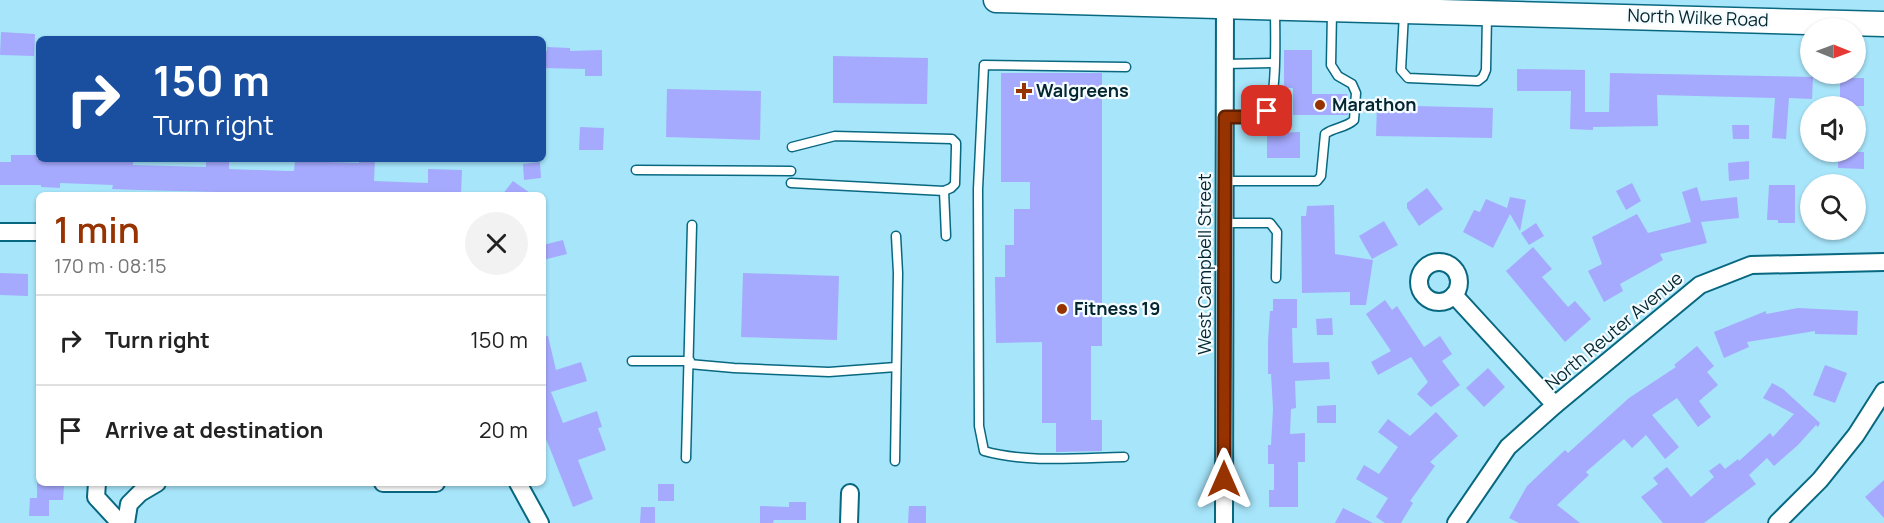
<!DOCTYPE html>
<html lang="en">
<head>
<meta charset="utf-8">
<style>
  body { margin:0; font-family:Manrope,sans-serif; background:#f2f2f2; color:#222; height:100vh; display:flex; flex-direction:column; font-size:22px; white-space:nowrap }
  * { box-sizing:border-box; margin:0 }
  p { font-size:20px; color:#767676 }
  .icon { flex:none; width:33px; height:33px; fill:none; stroke:currentColor; stroke-width:2; stroke-linecap:round; stroke-linejoin:round }
  .map { position:relative; flex:1; overflow:hidden }
  .details { position:absolute; left:36px; top:192px; width:510px; height:294px; display:flex; flex-direction:column; background:#fff; border-radius:9px; box-shadow:0 2px 4px #0004 }
  .details>* { flex:none }
  .guide { position:absolute; left:36px; top:36px; width:510px; height:126px; border-radius:9px; box-shadow:0 2px 4px #0004; background:#1a4fa0; color:#fff; overflow:hidden }
  .needle { width:39px; rotate:91deg }
  .buttons { position:absolute; left:1800px; top:18px; display:grid; gap:12px }
  .buttons a { display:grid; place-items:center; width:66px; height:66px; border-radius:50%; background:#fff; box-shadow:0 2px 4px #0004; font-size:30px }
  .pin { position:absolute; display:grid; place-items:center; width:51px; height:51px; color:#fff; margin:-26px; border-radius:12px; box-shadow:0 3px 9px #0006 }
  .me { position:absolute; width:66px; margin:-33px; rotate:0deg; stroke-linejoin:round; filter:drop-shadow(0 0 4px #0008) }
  .turn { display:flex; align-items:center; gap:21px; height:126px; padding:0 18px; font-size:27px }
  .turn .icon { width:78px; height:78px; stroke-width:2.5 }
  .turn b { display:block; font-size:42px; line-height:51px }
  .round { display:grid; place-items:center; flex:none; width:63px; height:63px; border-radius:32px; background:#f2f2f2 }
  .summary { display:flex; align-items:center; justify-content:space-between; height:102px; padding:0 18px }
  h1 { font-size:36px; font-weight:600; line-height:45px; color:#973300 }
  ul { padding:0; list-style:none }
  li { display:flex; align-items:center; gap:18px; height:90px; padding:0 18px; border-top:2px solid #e0e0e0 }
  li div { flex:1 }
  li b { display:block; font-size:22px }
  li em { font-style:normal }
  .map>svg:first-child { display:block }
  .building { fill:#a6aafe }
  .lines { fill:none; stroke-linecap:round; stroke-linejoin:round }
  .service-casing { stroke:#086880; stroke-width:11 }
  .minor-casing { stroke:#086880; stroke-width:20 }
  .secondary-casing { stroke:#086880; stroke-width:27 }
  .service { stroke:#fff; stroke-width:8 }
  .minor { stroke:#fff; stroke-width:16 }
  .secondary { stroke:#fff; stroke-width:24 }
  .route-casing { stroke:#622100; stroke-width:15 }
  .route { stroke:#973300; stroke-width:10 }
  .poi-dot { fill:#973300; stroke:#f5fcff; stroke-width:2 }
  .labels { text-anchor:middle; stroke-width:4.5; stroke-linejoin:round; paint-order:stroke }
  .street-label { font-size:18px; fill:#032630; stroke:#f5fcff }
  .poi-label { font-size:18px; font-weight:bold; fill:#032630; stroke:#f5fcff; text-anchor:start }
</style>
</head>
<body>
<div class="map">
<svg width="1884" height="523" viewBox="0 0 1884 523">
  <rect width="100%" height="100%" fill="#a7e5fa"/>
  <g class="building">
    <path d="M1,32L35,34L34,56L0,55Z"/>
    <path d="M547,47L570,48V51L602,50V76H585V69L543,68V51H547Z"/>
    <path d="M1284,50H1312V94H1347L1348,115H1293V88H1284Z"/>
    <path d="M833,56L928,58L927,104L833,103Z"/>
    <path d="M1517,69L1585,70V112H1609L1610,73L1813,77L1812,99L1789,98L1786,139L1772,138L1775,98L1657,95L1658,126L1593,127V130L1570,129L1571,91H1517Z"/>
    <path d="M1001,73H1102V346H1091V420H1102V451L1056,452V423H1042V342L996,343L995,277H1005V245H1014V209H1030V182H1001Z"/>
    <rect x="1840" y="78" width="24" height="28"/>
    <path d="M667,89L761,91L760,140L666,137Z"/>
    <path d="M1377,105L1493,108L1492,138L1376,136Z"/>
    <path d="M1732,125H1749V139H1733Z"/>
    <path d="M580,127L604,128L603,150H579Z"/>
    <path d="M1300,132V158H1267V133Z"/>
    <path d="M1838,152H1864V169L1838,168Z"/>
    <path d="M11,155H37V159H133V165L206,167V159H229V169L287,171H294L295,161L359,163V159H375L374,181L428,183V169L462,170L461,195H331L138,190L112,189L113,185L60,183V188L41,187V185H0V162H11Z"/>
    <path d="M1749,161V179L1729,181L1728,163Z"/>
    <path d="M540,162L541,178L524,180L523,164Z"/>
    <path d="M513,181L533,195H502Z"/>
    <path d="M1632,183L1641,201L1626,210L1616,191Z"/>
    <path d="M1769,185H1795V223H1778V220H1767Z"/>
    <path d="M1697,187L1701,201L1737,197L1739,218L1701,222L1707,243L1660,254L1663,260L1620,284L1623,291L1604,302L1588,271L1602,264L1592,237L1637,214L1648,233L1691,222L1682,192Z"/>
    <path d="M1427,188L1443,209L1419,226L1407,208V203Z"/>
    <path d="M1510,197L1526,200L1520,231L1510,214L1493,248L1463,232L1474,210L1480,212L1486,199L1507,208Z"/>
    <path d="M1334,205L1335,254L1373,260L1366,305H1350V292L1302,293L1301,216H1306L1307,206Z"/>
    <path d="M1384,221L1398,245L1372,259L1359,236Z"/>
    <path d="M1536,223L1544,236L1529,245L1521,233Z"/>
    <path d="M563,240L567,254L543,260V245Z"/>
    <path d="M1533,247L1552,269L1542,277L1568,307L1575,301L1591,319L1565,342L1506,271Z"/>
    <path d="M0,273L28,274V296L0,295Z"/>
    <path d="M743,273L839,276L837,340L741,337Z"/>
    <path d="M1273,299H1297V328H1292L1293,363L1329,362L1330,379L1295,381L1296,408L1291,409L1290,434L1305,433V462H1298V507H1269V490H1274V464H1268V445H1271L1273,409L1271,374H1268V341L1270,311H1273Z"/>
    <path d="M1385,300L1392,310L1397,306L1424,347L1440,336L1452,354L1442,361L1460,385L1431,407L1417,394L1428,382L1411,357L1378,375L1371,362L1391,351L1366,314Z"/>
    <path d="M1798,308L1858,311L1857,335L1815,334V331L1747,342L1749,347L1724,358L1714,332L1766,311V314Z"/>
    <path d="M1332,318L1333,335H1317L1316,319Z"/>
    <path d="M543,336H548L556,370L581,362L587,381L551,392L563,423L597,411L602,427L598,428L606,450L578,460L593,499L573,507L543,431Z"/>
    <path d="M1697,346L1714,366L1707,372L1718,385L1699,401L1711,417L1698,427L1677,398L1652,415L1679,447L1665,459L1646,435L1632,448L1624,439L1586,472L1589,475L1557,505L1580,523H1519L1509,518L1527,486L1565,450L1568,453L1629,398L1676,367L1674,365Z"/>
    <path d="M1825,365L1847,373L1835,403L1813,395Z"/>
    <path d="M1488,368L1505,387L1484,407L1466,388Z"/>
    <path d="M1772,383L1783,389L1820,423L1818,427L1816,425L1798,445L1774,466L1767,458L1749,475L1756,484L1704,523H1663L1641,497L1658,484L1653,478L1667,467L1691,497L1714,477L1709,471L1720,463L1725,469L1738,459L1739,461L1770,433L1773,437L1794,414L1763,398Z"/>
    <path d="M1336,405V423H1317V406Z"/>
    <path d="M1436,412L1458,436L1430,462L1435,466L1410,501L1413,503L1401,523H1385L1376,517L1388,498L1356,479L1364,465L1379,474L1398,447L1378,432L1388,419L1410,436Z"/>
    <path d="M1884,480V518L1865,497Z"/>
    <path d="M37,483H60V486H64L63,500H49V516H29L30,498H37Z"/>
    <rect x="658" y="484" width="16" height="17"/>
    <path d="M789,502H806V520H774L773,523H760V506L789,507Z"/>
    <path d="M909,506H926V523H908Z"/>
    <path d="M641,507H655V523H640Z"/>
    <path d="M1343,508L1373,523H1335Z"/>
  </g>
  <g class="lines">
    <defs>
      <g id="service">
        <path d="M1404,13L1401,70L1408,78L1478,81L1483,77L1486,70L1487,15"/>
        <path d="M1225,64L1274,63"/>
        <path d="M1225,117C1237,117 1255,121 1266,112C1278,102 1275,29 1275,10"/>
        <path d="M636,170L791,171"/>
        <path d="M1225,181H1317L1321,176L1325,134C1334,127 1346,128 1354,120L1356,93L1352,84L1338,76L1331,65L1332,12"/>
        <path d="M791,183L944,191L951,188L955,184L956,148V143L952,139L835,136L792,147"/>
        <path d="M944,191L946,236"/>
        <path d="M1224,223H1270L1277,232L1276,278"/>
        <path d="M632,361H690"/>
        <path d="M689,364L734,368L829,372L896,367"/>
        <path d="M1124,457C1079,458 1026,463 984,451L979,426L978,189L984,65L1126,67"/>
        <path d="M686,458L692,225"/>
        <path d="M895,461L898,273L896,236"/>
      </g>
      <g id="minor">
        <path d="M0,232H39"/>
        <circle cx="1439" cy="282" r="20"/>
        <path d="M1454,295L1555,405"/>
        <path d="M97,483L96,497L120,523"/>
        <path d="M383,483H436"/>
        <path d="M518,483L540,523"/>
        <path d="M126,523L129,504L140,493L157,483"/>
        <path d="M849,523L850,493"/>
        <path d="M1224,523L1225,0"/>
        <path d="M1456,523L1508,447L1555,405L1700,285L1751,265L1884,262"/>
        <path d="M1777,523L1820,480L1856,435L1884,391"/>
      </g>
      <path id="secondary" d="M996,0L1884,24"/>
    </defs>
    <use href="#service" class="service-casing"/>
    <use href="#minor" class="minor-casing"/>
    <use href="#secondary" class="secondary-casing"/>
    <use href="#service" class="service"/>
    <use href="#minor" class="minor"/>
    <use href="#secondary" class="secondary"/>
  </g>
  <g class="lines">
    <defs>
      <path id="route" d="M1224,479L1225,117H1256L1267,111"/>
    </defs>
    <use href="#route" class="route-casing"/>
    <use href="#route" class="route"/>
  </g>
  <g class="poi-dot">
    <path d="M1021 82h6v6h6v6h-6v6h-6v-6h-6v-6h6z"/>
    <circle cx="1320" cy="105" r="6"/>
    <circle cx="1062" cy="309" r="6"/>
  </g>
  <g class="labels">
    <g class="street-label">
      <text transform="translate(1698 18) rotate(2)" y="6">North Wilke Road</text>
      <text transform="translate(1205 264) rotate(-90)" y="6">West Campbell Street</text>
      <text transform="translate(1614 331) rotate(-40)" y="6">North Reuter Avenue</text>
    </g>
    <g class="poi-label">
      <text x="1036" y="97">Walgreens</text>
      <text x="1332" y="111">Marathon</text>
      <text x="1074" y="315">Fitness 19</text>
    </g>
  </g>
</svg>
<div class="buttons">
<a><svg class="needle" viewBox="-14 -14 28 28"><path d="M0-13l5 13h-10z" fill="#e53935"/><path d="M0 13l5-13h-10z" fill="#767676"/></svg></a>
<a><svg class="icon" aria-label="sound" viewBox="0 0 24 24"><path d="M4 9h4l5-4v14l-5-4H4zM17 9q2 3 0 6"/></svg></a>
<a><svg class="icon" aria-label="search" viewBox="0 0 24 24"><circle cx="10" cy="10" r="6"/><path d="M15 15l6 6"/></svg></a>
</div>
<div class="pin" style="left:1267px;top:111px;background:#d93025"><svg class="icon" aria-label="arrive" viewBox="0 0 24 24"><path d="M6 21V4h12l-3 4 3 4H6"/></svg></div>
<svg class="me" style="left:1224px;top:479px" viewBox="-20 -20 40 40"><path d="M0-17L14 15 0 8-14 15z" fill="#973300" stroke="#fff" stroke-width="4"/></svg>
<div class="guide">
<div class="turn"><svg class="icon" aria-label="right" viewBox="0 0 24 24"><path d="M7 20v-9h11M14 6l5 5-5 5"/></svg><div><b>150 m</b>Turn right</div></div>
</div>
<section class="details">
<div class="summary"><div><h1>1 min</h1><p>170 m · 08:15</p></div><a class="round"><svg class="icon" aria-label="close" viewBox="0 0 24 24"><path d="M6 6l12 12M18 6L6 18"/></svg></a></div>
<ul>
<li><svg class="icon" aria-label="right" viewBox="0 0 24 24"><path d="M7 20v-9h11M14 6l5 5-5 5"/></svg><div><b>Turn right</b></div><em>150 m</em></li>
<li><svg class="icon" aria-label="arrive" viewBox="0 0 24 24"><path d="M6 21V4h12l-3 4 3 4H6"/></svg><div><b>Arrive at destination</b></div><em>20 m</em></li>
</ul>
</section>
</div>
</body>
</html>
